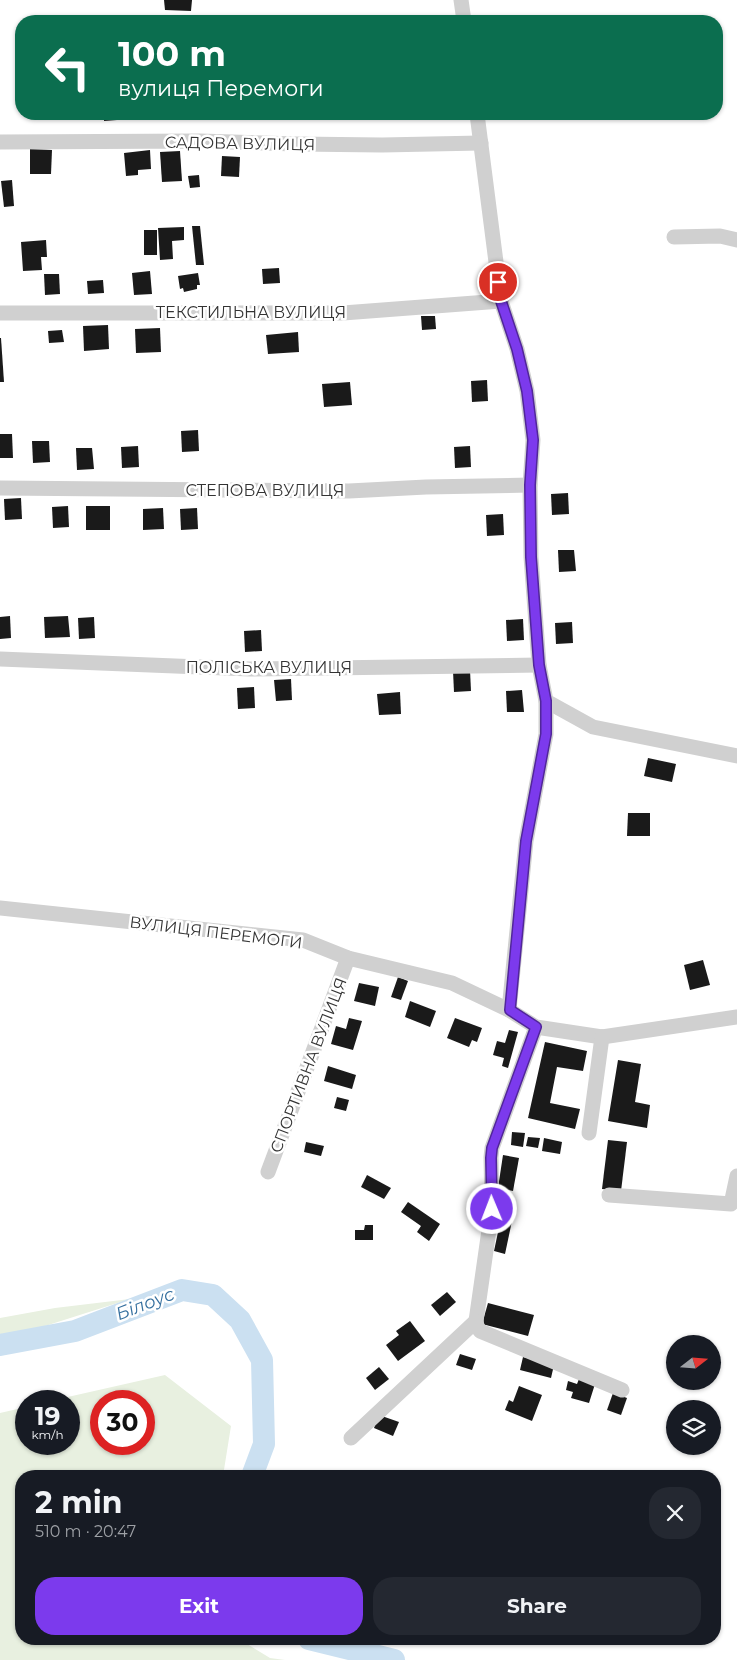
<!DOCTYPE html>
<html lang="en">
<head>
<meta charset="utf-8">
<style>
  body { margin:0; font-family:Montserrat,sans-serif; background:#242831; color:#f1f3f6; height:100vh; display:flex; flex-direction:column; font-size:19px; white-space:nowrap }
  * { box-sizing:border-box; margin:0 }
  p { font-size:16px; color:#9ea1a6 }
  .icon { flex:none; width:28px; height:28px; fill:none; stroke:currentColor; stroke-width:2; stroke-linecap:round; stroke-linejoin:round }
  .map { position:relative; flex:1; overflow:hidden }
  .side { position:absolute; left:15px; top:1470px; width:706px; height:175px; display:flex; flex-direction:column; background:#171b24; border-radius:20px; box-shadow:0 1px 4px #0004 }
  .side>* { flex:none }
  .top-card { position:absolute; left:15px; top:15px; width:708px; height:105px; border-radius:20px; box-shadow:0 1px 4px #0004; background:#0b6e4f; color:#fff; overflow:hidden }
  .needle { width:32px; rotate:73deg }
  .tools { position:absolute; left:666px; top:1335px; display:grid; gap:10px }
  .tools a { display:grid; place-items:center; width:55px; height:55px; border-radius:50%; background:#171b24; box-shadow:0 1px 4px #0004; font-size:25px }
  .speed { position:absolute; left:15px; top:1390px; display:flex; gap:10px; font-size:25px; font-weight:700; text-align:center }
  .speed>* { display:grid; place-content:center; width:65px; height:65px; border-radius:50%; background:#171b24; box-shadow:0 1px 4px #0004; line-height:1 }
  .speed small { font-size:12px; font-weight:400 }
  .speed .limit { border:8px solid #d22; background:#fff; color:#111 }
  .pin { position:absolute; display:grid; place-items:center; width:42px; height:42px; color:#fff; margin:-21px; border:2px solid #fff; border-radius:50%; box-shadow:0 1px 5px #0007 }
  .me { position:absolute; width:55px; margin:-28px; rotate:359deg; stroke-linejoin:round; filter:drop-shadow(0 0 4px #0008) }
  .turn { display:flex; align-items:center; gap:18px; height:105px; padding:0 20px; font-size:22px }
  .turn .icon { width:65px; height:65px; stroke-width:2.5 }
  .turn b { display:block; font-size:35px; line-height:42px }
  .round { display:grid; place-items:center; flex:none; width:52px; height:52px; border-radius:20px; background:#242831 }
  .head { display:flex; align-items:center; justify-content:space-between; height:85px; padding:0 20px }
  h1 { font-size:30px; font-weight:700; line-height:38px }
  .primary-button { display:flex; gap:10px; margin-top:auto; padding:10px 20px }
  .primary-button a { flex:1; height:58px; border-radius:20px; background:#7c3aed; color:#fff; font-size:20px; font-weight:700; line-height:58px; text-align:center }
  .primary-button a+a { background:#242831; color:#f1f3f6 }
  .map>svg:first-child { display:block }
  .green { fill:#e8f0e0; fill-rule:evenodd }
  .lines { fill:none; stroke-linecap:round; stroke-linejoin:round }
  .river { stroke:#cbe0f1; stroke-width:22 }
  .building { fill:#1a1a1a }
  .minor { stroke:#d0d0d0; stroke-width:15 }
  .route-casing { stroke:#51269a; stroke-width:12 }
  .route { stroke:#7c3aed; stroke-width:9 }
  .labels { text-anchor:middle; stroke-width:5; stroke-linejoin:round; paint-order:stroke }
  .street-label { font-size:16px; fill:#333; stroke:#fff }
  .water-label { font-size:18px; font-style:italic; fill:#36709f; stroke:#fff }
</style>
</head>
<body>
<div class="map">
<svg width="737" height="1660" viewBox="0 0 737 1660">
  <rect width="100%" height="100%" fill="#fff"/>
  <g class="green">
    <path d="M130,1299L20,1334L0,1338V1318L55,1308Z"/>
    <path d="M165,1375L231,1426L223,1476H21V1639H239L270,1658L285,1660H0V1413L26,1407V1444H69V1401H50ZM101,1401H144V1444H101Z"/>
  </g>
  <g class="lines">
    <g class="river">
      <path d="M0,1345L75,1331L182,1290L213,1295L240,1320L262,1360L264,1444L252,1476"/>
      <path d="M309,1639L394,1660"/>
    </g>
  </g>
  <g class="building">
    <path d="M164,0H192L191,11L165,10Z"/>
    <path d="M27,18L48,19V21H27Z"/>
    <path d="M104,114H117V120L104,121Z"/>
    <path d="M30,149L52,150L51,174H30Z"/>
    <path d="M150,150L151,169L138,170V175L126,176L124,153Z"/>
    <path d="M180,151L182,181L162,182L160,152Z"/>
    <path d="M222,156L240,157L239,177L221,176Z"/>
    <path d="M199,175L200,187L190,188L188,176Z"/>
    <path d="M12,180L14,206L4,207L1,181Z"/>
    <path d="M192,226H200L204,265H196Z"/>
    <path d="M184,227V240L172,241L173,259L160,260L158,228Z"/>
    <rect x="144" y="230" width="13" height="25"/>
    <path d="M46,240L47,257H41L42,270L23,271L21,242Z"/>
    <path d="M279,268L280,283L263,284L262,269Z"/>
    <path d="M150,271L152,294L134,295L132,273Z"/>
    <path d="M198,273L200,285H197V289L184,292L183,288L180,289L178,276Z"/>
    <path d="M44,274H59L60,294L45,295Z"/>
    <path d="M103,280L104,293L88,294L87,281Z"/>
    <path d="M421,316H435L436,329L422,330Z"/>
    <path d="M108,325L109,349L84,351L83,326Z"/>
    <path d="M160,328L161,352L136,353L135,329Z"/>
    <path d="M62,330L64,342L49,343L48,331Z"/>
    <path d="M298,332L299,352L268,354L266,335Z"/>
    <path d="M0,338H1L4,382H0Z"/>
    <path d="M487,380L488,401L472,402L471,381Z"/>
    <path d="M350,382L352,405L324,407L322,384Z"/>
    <path d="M198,430L199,451L182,452L181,431Z"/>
    <path d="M0,434H12L13,458H0Z"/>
    <path d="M32,441H49L50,462L33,463Z"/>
    <path d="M138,446L139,467L122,468L121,447Z"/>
    <path d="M470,446L471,467L455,468L454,447Z"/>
    <path d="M76,448H92L94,469L77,470Z"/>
    <path d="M568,493L569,514L552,515L551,494Z"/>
    <path d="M21,498L22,519L5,520L4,499Z"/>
    <path d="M68,506L69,527L53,528L52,507Z"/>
    <rect x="86" y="506" width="24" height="24"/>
    <path d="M163,508L164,529L143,530V509Z"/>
    <path d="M197,508L198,529L181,530L180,509Z"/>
    <path d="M503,514L504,535L487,536L486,515Z"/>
    <path d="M558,550H574L576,571L559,572Z"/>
    <path d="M10,616L11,638L0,639V617Z"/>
    <path d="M68,616L70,637L45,638L44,617Z"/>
    <path d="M94,617L95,638L79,639L78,618Z"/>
    <path d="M523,619L524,640L507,641L506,620Z"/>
    <path d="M572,622L573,643L556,644L555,623Z"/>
    <path d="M261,630L262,651L245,652L244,631Z"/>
    <path d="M470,670L471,691L454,692L453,671Z"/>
    <path d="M291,679L292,700L276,701L274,680Z"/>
    <path d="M254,687L255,708L238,709L237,688Z"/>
    <path d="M522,690L524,712H507L506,691Z"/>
    <path d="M400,692L401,714L379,715L377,694Z"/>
    <path d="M648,758L676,764L672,782L644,776Z"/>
    <path d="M628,813H650V836H627Z"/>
    <path d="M703,960L710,985L690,990L684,965Z"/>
    <path d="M398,977L408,981L401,1000L391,997Z"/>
    <path d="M359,983L379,987L375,1006L354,1001Z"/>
    <path d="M410,1001L436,1011L430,1027L405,1017Z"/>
    <path d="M349,1018L362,1021L353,1050L331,1044L336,1026L346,1029Z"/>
    <path d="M455,1018L482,1028L477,1042L472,1040L469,1047L447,1038Z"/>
    <path d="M509,1030L518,1032L508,1068L502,1066L504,1058L493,1055L497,1041L505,1043Z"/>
    <path d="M545,1042L587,1051L583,1071L557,1067L550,1103L580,1109L575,1129L528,1118Z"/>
    <path d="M618,1060L641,1064L635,1102L650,1105L647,1128L608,1121Z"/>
    <path d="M328,1066L356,1075L352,1089L324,1081Z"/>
    <path d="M337,1097L349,1100L346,1111L334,1108Z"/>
    <path d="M512,1132L525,1133L523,1147L511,1145Z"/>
    <path d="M528,1137L540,1138L538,1148L526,1146Z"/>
    <path d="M544,1138L562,1142L560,1154L542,1151Z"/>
    <path d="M608,1140L627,1142L621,1191L602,1189Z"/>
    <path d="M306,1142L324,1146L321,1156L304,1152Z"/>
    <path d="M503,1155L519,1158L513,1191L498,1188Z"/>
    <path d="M367,1175L391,1188L384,1199L361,1187Z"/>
    <path d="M408,1202L440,1224L429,1241L417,1232L421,1226L401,1212Z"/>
    <path d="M501,1218L512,1221L505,1254L494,1251Z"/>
    <path d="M365,1225H373V1240H355V1230H364Z"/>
    <path d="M447,1292L456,1302L440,1316L431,1305Z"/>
    <path d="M488,1303L534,1315L528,1336L482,1324Z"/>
    <path d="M410,1321L425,1341L398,1361L386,1345L399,1335L396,1331Z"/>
    <path d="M460,1354L476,1359L472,1370L456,1365Z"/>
    <path d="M523,1357L554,1365L551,1378L520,1370Z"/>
    <path d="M379,1367L389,1379L375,1390L366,1378Z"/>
    <path d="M579,1379L595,1384L589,1403L571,1398L573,1392L566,1390L568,1381L577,1384Z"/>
    <path d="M519,1386L542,1395L532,1421L505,1410L509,1400L513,1402Z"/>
    <path d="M613,1393L627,1398L621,1415L607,1410Z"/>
    <path d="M379,1415L399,1422L393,1436L374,1428Z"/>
  </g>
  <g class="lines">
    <g class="minor">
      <path d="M461,0L464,21"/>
      <path d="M477,114L501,301L517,349L527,391L533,440L530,485L531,557L539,665L546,701V734L526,841L509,1010"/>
      <path d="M0,142L200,141L297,144L382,145L481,143"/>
      <path d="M674,237L720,236L737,240"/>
      <path d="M0,313H343L501,301"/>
      <path d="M0,488L349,491L426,487L530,485"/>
      <path d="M0,659L250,669L539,665"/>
      <path d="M546,701L593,727L737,756"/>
      <path d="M0,908L303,940L348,958L452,983L509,1010L536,1027L602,1037L737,1017"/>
      <path d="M589,1133L602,1037"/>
      <path d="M268,1172L348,958"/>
      <path d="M609,1195L731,1204L737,1176"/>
      <path d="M476,1321L492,1209L491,1157L492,1148L536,1027"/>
      <path d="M351,1438L476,1321L477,1326L480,1331L622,1390"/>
    </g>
  </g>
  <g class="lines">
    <defs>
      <path id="route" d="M492,1209L491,1158L492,1148L536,1027L510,1010L526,841L546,734V701L539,665L531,557L530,485L533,440L527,391L517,349L501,301L498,282"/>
    </defs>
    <use href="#route" class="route-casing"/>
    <use href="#route" class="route"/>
  </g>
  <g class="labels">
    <g class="street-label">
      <text transform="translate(240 143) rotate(1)" y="6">САДОВА ВУЛИЦЯ</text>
      <text x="251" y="318">ТЕКСТИЛЬНА ВУЛИЦЯ</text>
      <text x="265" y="496">СТЕПОВА ВУЛИЦЯ</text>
      <text x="269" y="673">ПОЛІСЬКА ВУЛИЦЯ</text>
      <text transform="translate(216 932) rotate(7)" y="6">ВУЛИЦЯ ПЕРЕМОГИ</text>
      <text transform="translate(308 1065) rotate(-69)" y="6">СПОРТИВНА ВУЛИЦЯ</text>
    </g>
    <g class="water-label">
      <text transform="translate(145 1304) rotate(-21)" y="6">Білоус</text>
    </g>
  </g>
</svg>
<div class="tools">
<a><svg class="needle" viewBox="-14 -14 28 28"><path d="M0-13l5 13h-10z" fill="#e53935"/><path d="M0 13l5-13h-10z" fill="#9ea1a6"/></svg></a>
<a><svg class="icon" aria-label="layers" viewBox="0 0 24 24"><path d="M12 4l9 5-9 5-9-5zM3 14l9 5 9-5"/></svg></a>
</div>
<div class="speed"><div>19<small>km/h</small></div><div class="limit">30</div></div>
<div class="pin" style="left:498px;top:282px;background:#d93025"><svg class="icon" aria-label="arrive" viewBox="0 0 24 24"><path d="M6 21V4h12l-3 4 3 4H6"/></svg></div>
<svg class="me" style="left:492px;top:1209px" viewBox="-20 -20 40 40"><circle r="17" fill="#7c3aed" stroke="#fff" stroke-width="3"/><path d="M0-11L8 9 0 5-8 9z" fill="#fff"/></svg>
<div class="top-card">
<div class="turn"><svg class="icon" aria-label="left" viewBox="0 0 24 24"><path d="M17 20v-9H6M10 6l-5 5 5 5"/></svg><div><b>100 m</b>вулиця Перемоги</div></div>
</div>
<section class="side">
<div class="head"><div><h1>2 min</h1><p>510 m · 20:47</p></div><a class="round"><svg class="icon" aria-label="close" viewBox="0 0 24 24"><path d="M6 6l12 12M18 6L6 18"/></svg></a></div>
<div class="primary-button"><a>Exit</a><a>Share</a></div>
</section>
</div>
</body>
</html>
